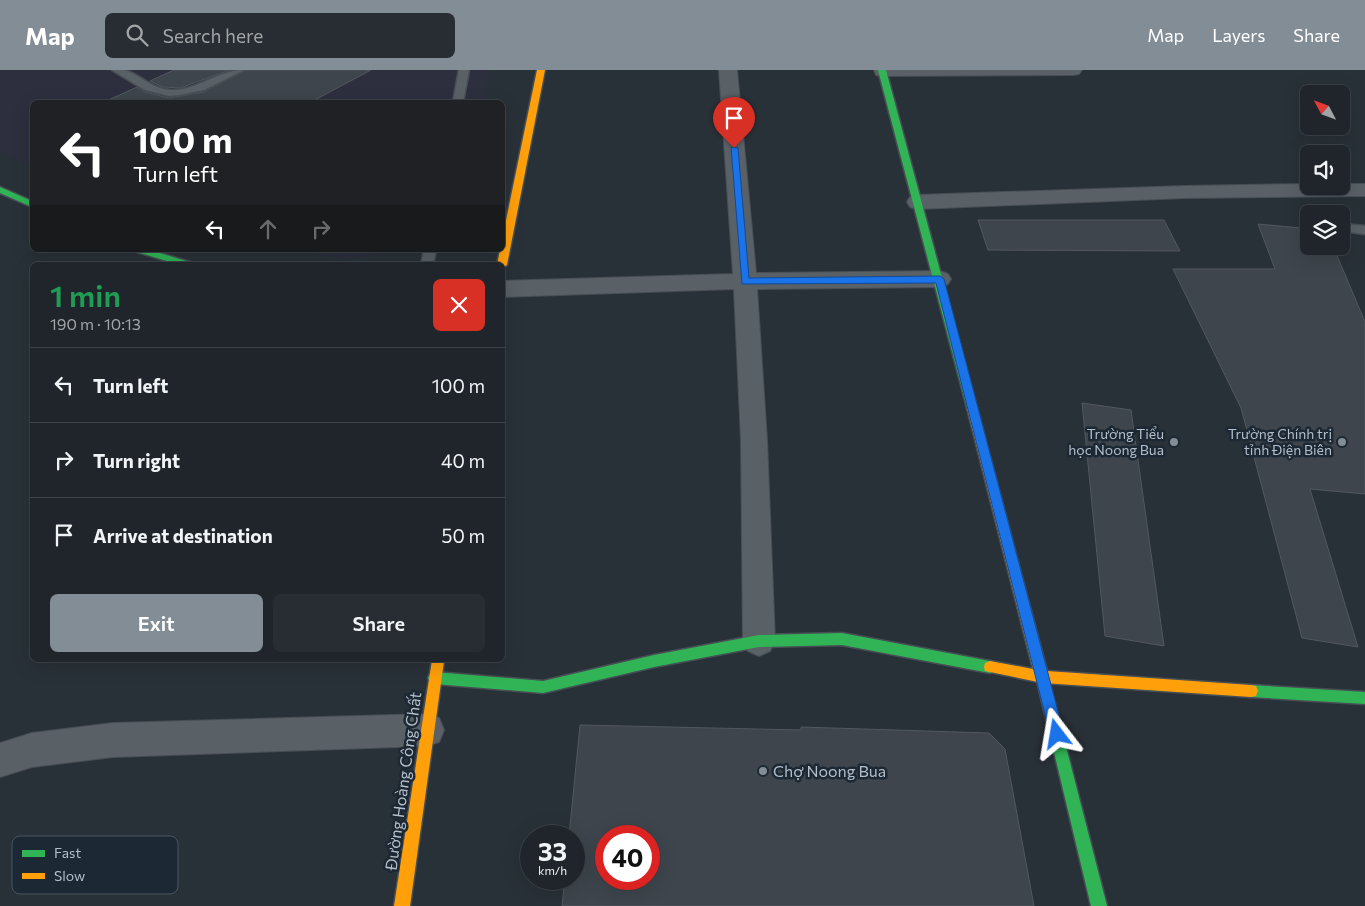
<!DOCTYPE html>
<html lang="en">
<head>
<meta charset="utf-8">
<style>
  body { margin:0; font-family:Commissioner,sans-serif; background:#272d32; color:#f1f3f6; height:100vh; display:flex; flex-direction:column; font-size:19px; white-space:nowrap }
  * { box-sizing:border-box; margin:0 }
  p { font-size:16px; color:#a1a5a8 }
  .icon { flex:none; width:28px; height:28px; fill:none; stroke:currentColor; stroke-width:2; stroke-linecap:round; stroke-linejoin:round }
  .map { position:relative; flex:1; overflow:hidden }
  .sheet { position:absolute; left:30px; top:192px; width:475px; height:400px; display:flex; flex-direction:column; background:#1f252a; border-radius:8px; box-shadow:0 5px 20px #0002,0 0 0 1px #3c4247 }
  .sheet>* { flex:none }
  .hud { position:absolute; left:30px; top:30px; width:475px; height:152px; border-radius:8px; box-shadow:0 5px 20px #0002,0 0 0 1px #3c4247; background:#202124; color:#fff; overflow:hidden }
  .needle { width:32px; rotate:311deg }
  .buttons { position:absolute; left:1300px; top:15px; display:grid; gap:10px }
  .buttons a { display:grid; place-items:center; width:50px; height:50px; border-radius:8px; background:#1f252a; box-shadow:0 5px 20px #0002,0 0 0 1px #3c4247; font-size:25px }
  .speed { position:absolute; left:520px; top:755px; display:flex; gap:10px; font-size:25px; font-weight:700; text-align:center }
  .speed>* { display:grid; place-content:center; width:65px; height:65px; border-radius:50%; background:#1f252a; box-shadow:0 5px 20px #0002,0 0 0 1px #3c4247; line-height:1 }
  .speed small { font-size:12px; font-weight:400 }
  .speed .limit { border:8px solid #d22; background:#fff; color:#111 }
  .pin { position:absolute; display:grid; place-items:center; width:42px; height:42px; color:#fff; margin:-51px -21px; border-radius:50% 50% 50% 0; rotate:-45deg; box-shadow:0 0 5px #0007 }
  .pin .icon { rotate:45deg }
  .me { position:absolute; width:55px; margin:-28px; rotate:346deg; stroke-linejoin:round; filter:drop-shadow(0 0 4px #0008) }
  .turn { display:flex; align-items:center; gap:18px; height:105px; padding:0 20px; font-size:22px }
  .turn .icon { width:65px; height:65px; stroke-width:2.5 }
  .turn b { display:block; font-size:35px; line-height:42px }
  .lanes { display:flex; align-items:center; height:48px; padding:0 20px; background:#0003; justify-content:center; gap:25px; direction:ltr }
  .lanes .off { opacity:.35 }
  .round { display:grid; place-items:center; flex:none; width:52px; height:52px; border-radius:8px; background:#272d32 }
  .overview { display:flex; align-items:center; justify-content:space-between; height:85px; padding:0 20px }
  h1 { font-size:30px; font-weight:600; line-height:38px; color:#1e9e55 }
  .cta { display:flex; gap:10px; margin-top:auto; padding:10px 20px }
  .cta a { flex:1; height:58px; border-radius:8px; background:#838d96; color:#fff; font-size:20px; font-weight:600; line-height:58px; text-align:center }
  .cta a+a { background:#272d32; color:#f1f3f6 }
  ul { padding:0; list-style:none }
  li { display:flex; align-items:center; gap:15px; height:75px; padding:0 20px; border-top:1px solid #3c4247 }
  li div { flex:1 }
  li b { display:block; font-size:19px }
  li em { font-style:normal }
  header { display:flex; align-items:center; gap:30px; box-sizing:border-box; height:70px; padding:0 25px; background:#838d96; color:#fff }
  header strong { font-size:24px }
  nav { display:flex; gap:28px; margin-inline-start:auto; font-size:18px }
  .search { width:350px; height:45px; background:#272d32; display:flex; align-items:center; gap:12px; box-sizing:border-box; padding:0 18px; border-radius:8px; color:#a1a5a8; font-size:19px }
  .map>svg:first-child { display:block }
  .medical { fill:#2e2f3e }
  .building { fill:#3e454c; stroke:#51585f; fill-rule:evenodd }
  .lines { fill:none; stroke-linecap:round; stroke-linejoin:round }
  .lane-casing { stroke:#474e55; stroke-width:3 }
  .street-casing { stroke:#474e55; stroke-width:2 }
  .fast-casing { stroke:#474e55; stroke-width:3 }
  .slow-casing { stroke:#474e55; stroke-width:3 }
  .lane { fill:#596066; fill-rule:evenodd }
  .street { fill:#596066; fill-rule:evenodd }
  .fast { fill:#30b455; fill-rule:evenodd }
  .slow { fill:#ff9f0a; fill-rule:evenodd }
  .route { fill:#1a73e8; stroke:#114b97 }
  .poi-dot { fill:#838d96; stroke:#1c2833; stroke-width:2 }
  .labels { text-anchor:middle; stroke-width:5; stroke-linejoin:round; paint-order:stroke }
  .poi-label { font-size:14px; fill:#b3bec9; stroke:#1c2833; text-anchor:end }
  .near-poi-label { font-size:16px; fill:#b3bec9; stroke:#1c2833; text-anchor:start }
  .near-street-label { font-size:16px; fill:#b3bec9; stroke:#1c2833 }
  .key { fill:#1c2833; stroke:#495560; stroke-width:1 }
  .key-label { font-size:14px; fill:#b3bec9 }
</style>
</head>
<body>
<header>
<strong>Map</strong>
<div class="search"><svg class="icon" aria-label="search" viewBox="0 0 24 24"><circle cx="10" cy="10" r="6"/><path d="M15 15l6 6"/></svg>Search here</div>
<nav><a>Map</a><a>Layers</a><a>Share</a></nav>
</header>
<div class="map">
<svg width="1365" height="836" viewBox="0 0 1365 836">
  <rect width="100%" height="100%" fill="#293138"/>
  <g class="medical">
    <path d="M0,0H489L485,32H32V95L0,82Z"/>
    <path d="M285,180H407L347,188Z"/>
  </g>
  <g class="building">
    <path d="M174,0H230L180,18L163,17L150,11Z"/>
    <path d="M246,0H371L311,32H104L137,17L145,22L169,28L204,22Z"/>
    <path d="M978,150H1164L1180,181L988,180Z"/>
    <path d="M1258,154L1301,158L1308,176H1333L1365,252V424L1310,419L1358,577L1302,568L1241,338L1173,199H1275Z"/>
    <path d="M1082,333L1131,340L1164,576L1105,566Z"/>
    <path d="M580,655L801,660V657L989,663L1005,679L1034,836H562L565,809H574V766H569ZM606,766H649V809H606Z"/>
  </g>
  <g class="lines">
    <defs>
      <g id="lane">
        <path d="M112,0C116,0 120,0 124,0C140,4 149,18 170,20C197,21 218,0 244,0L204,20L180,25L169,26L145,20Z"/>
        <path d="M459,0H469L463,32H453Z"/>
        <path d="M1344,154L1365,156V164L1341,161V155Z"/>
        <path d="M424,180H436L433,195H421Z"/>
      </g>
      <g id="street">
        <path d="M719,0H737L756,203L940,201L948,204L951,209L948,214L940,217L757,219L767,370L775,571L770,581L759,586L748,581L743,571L741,370L734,219L502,227V211L733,204Z"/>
        <path d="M874,0H1082L1079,4L1073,5L882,6L876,5Z"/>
        <path d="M1309,114V116H1341V114H1365V126L1184,128L917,139L910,137L907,132L910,127L917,125L1184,116Z"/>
        <path d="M427,644L439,648L444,660L439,672L427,676L113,687L32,697L0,707V673L32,663L113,653Z"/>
      </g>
      <g id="fast">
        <path d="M878,0H886L977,338L972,342L967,338Z"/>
        <path d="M0,117L32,131V137L0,123Z"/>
        <path d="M135,180H150L193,193L195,195H180L137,182Z"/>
        <path d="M842,563L990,591L995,593L996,597L995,601L990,603L842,575L759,577L654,597L543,623L435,614L430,612L428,608L430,604L435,602L543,611L654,585L759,565Z"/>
        <path d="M1041,597L1046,599L1047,603L1107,836H1091L1035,603L1036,599Z"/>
        <path d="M1251,615L1365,622V634L1251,627L1246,626L1244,621L1246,616Z"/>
      </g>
      <g id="slow">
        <path d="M537,0H545L507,195L502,198V195H497L500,180H502V170Z"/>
        <path d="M972,334L977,338L1047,601L1251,615L1256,616L1258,621L1256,626L1251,627L1043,613L985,601L984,597L985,593L990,591L1033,599L967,338Z"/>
        <path d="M432,590L444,591L410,836H394Z"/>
      </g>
    </defs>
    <use href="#lane" class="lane-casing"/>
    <use href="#street" class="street-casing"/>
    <use href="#fast" class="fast-casing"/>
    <use href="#slow" class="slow-casing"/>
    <use href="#lane" class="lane"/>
    <use href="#street" class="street"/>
    <use href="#fast" class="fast"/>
    <use href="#slow" class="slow"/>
  </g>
  <path class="route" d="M731,77L738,78L749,208L940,206L944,209L1064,664L1062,669L1057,671L1052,669L1050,664L936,213L742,214Z"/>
  <g class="poi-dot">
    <circle cx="1174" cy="372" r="5"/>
    <circle cx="1342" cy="372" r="5"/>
    <circle cx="763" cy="701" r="5"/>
  </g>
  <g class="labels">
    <g class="poi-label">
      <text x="1164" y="369">Trường Tiểu<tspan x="1164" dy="16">học Noong Bua</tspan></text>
      <text x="1332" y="369">Trường Chính trị<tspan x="1332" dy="16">tỉnh Điện Biên</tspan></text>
    </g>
    <g class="near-poi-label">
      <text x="773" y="707">Chợ Noong Bua</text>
    </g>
    <g class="near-street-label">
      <text transform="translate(403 711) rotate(-82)" y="6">Đường Hoàng Công Chất</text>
    </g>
  </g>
  <rect x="12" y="766" width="166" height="58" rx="8" class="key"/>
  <rect x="22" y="780" width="23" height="7" fill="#30b455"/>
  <rect x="22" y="803" width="23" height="6" fill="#ff9f0a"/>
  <g class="key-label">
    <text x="54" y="788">Fast</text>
    <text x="54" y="811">Slow</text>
  </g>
</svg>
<div class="buttons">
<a><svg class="needle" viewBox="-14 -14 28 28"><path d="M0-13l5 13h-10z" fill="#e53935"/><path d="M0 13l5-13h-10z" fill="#a1a5a8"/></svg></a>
<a><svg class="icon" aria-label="sound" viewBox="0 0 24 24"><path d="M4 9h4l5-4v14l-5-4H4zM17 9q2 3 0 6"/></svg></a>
<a><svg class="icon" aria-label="layers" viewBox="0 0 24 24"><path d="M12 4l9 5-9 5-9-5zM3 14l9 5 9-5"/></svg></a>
</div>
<div class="speed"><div>33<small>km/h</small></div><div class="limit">40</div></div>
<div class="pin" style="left:734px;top:78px;background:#d93025"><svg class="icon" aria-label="arrive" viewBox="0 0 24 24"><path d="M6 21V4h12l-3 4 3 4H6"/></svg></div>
<svg class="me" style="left:1057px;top:664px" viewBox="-20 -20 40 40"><path d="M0-17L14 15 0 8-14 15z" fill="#1a73e8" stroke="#fff" stroke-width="4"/></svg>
<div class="hud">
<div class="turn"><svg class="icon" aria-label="left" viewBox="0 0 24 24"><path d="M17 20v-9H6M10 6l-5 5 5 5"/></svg><div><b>100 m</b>Turn left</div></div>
<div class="lanes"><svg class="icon" aria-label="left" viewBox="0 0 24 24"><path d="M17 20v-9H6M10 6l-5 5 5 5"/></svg><svg class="icon off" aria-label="ahead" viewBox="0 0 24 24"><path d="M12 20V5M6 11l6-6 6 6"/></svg><svg class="icon off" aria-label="right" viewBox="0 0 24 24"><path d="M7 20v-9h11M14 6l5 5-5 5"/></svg></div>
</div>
<section class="sheet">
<div class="overview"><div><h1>1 min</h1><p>190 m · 10:13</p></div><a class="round" style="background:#d93025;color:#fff"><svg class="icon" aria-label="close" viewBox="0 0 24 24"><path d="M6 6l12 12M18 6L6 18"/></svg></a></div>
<ul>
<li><svg class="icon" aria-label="left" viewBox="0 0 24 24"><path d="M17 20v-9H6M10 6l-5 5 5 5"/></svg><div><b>Turn left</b></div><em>100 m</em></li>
<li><svg class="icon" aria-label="right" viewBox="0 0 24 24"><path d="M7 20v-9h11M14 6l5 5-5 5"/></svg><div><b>Turn right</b></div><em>40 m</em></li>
<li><svg class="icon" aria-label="arrive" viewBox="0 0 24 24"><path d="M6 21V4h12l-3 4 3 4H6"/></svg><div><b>Arrive at destination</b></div><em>50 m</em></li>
</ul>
<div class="cta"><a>Exit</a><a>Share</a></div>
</section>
</div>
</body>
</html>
